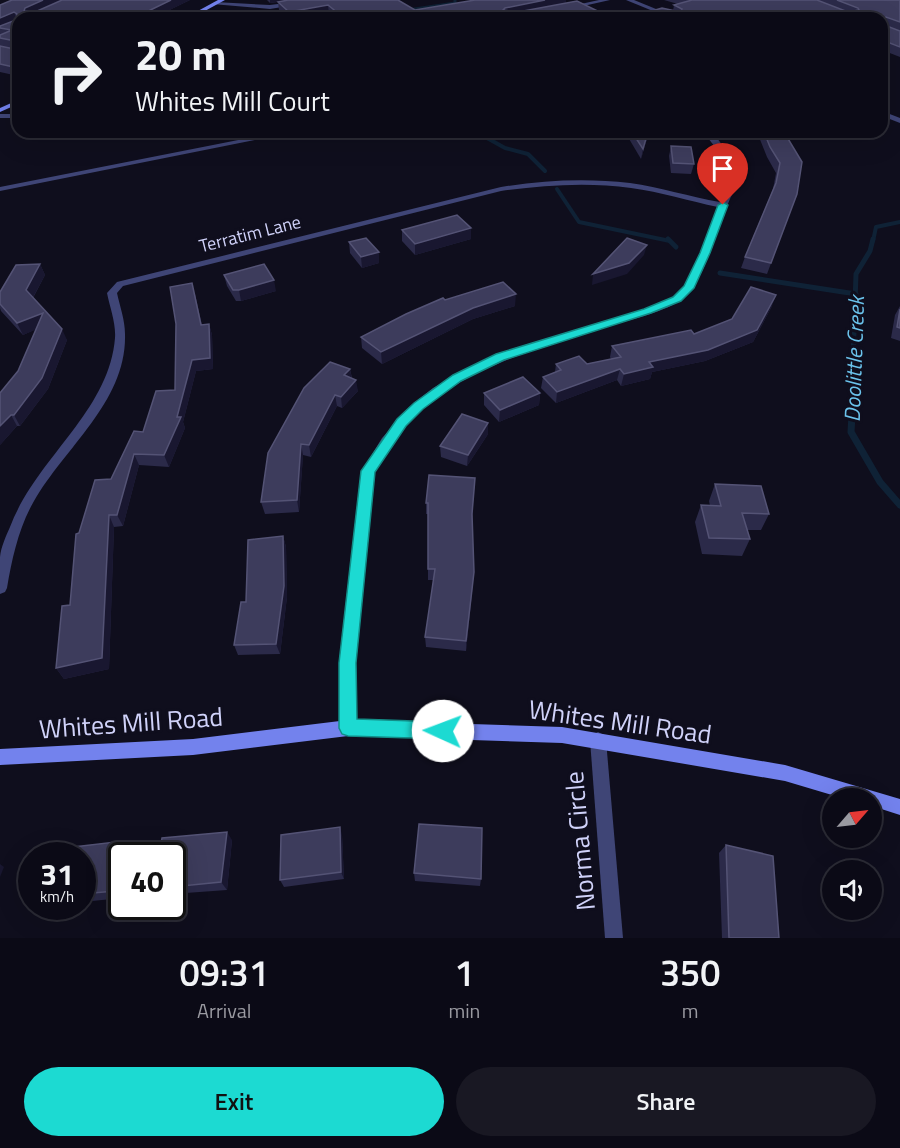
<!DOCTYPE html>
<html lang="en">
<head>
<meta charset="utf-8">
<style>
  body { margin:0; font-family:"Titillium Web",sans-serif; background:#191823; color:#f1f3f6; height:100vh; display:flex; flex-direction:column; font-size:22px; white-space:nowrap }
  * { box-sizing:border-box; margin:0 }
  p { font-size:20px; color:#9a9aa1 }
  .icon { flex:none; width:33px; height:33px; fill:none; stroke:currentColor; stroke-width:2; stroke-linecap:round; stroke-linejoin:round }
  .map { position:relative; height:938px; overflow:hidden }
  .drawer { display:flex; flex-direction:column; background:#0b0a16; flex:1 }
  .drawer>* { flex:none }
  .guide { position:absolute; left:12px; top:12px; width:876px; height:126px; border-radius:18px; box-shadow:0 6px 24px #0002,0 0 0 2px #2b2b35; background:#0b0a16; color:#f1f3f6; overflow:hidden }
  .needle { width:39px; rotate:62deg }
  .fabs { position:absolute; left:822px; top:788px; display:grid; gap:12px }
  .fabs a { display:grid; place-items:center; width:60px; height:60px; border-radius:50%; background:#0b0a16; box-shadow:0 6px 24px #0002,0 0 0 2px #2b2b35; font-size:30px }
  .speed { position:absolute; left:18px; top:842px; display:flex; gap:12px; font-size:30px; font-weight:700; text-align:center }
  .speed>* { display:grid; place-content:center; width:78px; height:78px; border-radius:50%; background:#0b0a16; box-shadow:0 6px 24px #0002,0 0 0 2px #2b2b35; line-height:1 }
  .speed small { font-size:15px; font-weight:400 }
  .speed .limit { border:3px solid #111; border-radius:9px; background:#fff; color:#111 }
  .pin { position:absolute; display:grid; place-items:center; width:51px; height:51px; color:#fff; margin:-62px -26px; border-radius:50% 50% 50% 0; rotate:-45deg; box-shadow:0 0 6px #0007 }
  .pin .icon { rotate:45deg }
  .me { position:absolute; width:66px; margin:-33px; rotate:272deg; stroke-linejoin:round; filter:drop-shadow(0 0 4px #0008) }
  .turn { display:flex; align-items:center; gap:21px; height:126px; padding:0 24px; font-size:27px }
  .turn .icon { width:78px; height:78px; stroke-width:2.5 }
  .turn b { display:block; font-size:42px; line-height:51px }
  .eta { display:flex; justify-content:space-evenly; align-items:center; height:102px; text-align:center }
  .eta b { font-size:36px; font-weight:600; line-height:42px }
  .action { display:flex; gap:12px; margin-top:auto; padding:12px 24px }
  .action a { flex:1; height:69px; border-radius:36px; background:#1cdad2; color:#111; font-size:24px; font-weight:600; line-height:69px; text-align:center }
  .action a+a { background:#191823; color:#f1f3f6 }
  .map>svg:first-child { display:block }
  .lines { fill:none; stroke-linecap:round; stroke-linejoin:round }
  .stream-far3 { stroke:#0f2236; stroke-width:3 }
  .stream-far2 { stroke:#0f2236; stroke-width:4 }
  .stream-far1 { stroke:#0f2236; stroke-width:5 }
  .stream { stroke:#0f2236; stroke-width:7 }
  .lane { fill:#3f4576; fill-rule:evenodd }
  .street { fill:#3f4576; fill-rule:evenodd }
  .secondary { fill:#7382ed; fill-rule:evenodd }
  .wall { fill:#2b2a49 }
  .shaded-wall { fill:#191730 }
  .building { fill:#3d3c5c; stroke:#545375; stroke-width:1.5 }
  .route { fill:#1cdad2; stroke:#128e88; stroke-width:1.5 }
  .labels { text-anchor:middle; stroke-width:6; stroke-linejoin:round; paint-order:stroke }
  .far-street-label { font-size:18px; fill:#d0d2f9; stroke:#0f0e1d }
  .water-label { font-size:22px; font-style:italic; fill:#6bc3ec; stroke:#0f0e1d }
  .near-street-label { font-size:26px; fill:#d0d2f9; stroke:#0f0e1d }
</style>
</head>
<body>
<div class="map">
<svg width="900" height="938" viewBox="0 0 900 938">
  <rect width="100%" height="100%" fill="#0f0e1d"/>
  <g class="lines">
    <path class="stream-far3" d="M408,10L455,3V0"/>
    <g class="stream-far2">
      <path d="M495,132L487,138L505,148L528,154L545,171"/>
      <path d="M557,189L579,222L670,241"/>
      <path d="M873,241L876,227L900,222"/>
    </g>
    <g class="stream-far1">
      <path d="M668,239L676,247"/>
      <path d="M720,273L856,294"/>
      <path d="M851,416L856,274L870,251L873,239"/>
    </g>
    <path class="stream" d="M852,415L851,432L880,482L900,505"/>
    <rect class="lane" x="0" y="114" width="18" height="4"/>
    <g class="street">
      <path d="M310,0H324L270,9L212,4L215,2L270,5Z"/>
      <path d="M599,0H610L570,9L567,7Z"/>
      <path d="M626,0H634L678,18H670Z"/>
      <path d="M882,111L900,118V123L882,116Z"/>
      <path d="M279,132H294L0,191V187Z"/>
      <path d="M708,134H714L743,173C738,184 731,195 727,206C715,234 706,279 682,299C668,311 629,320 610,326C529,351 443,372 390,444C384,452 379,462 374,471L355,663L356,728L354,733L348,736L342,733L340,728L341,663L362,471L382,438L414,403L433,388L474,365L519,347L645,309L674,297L684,287L701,253L718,207C689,201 661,192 631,188C588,182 544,185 501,191L123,286L117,293C120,307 125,320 125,334C127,401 65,447 34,501C19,527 12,558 7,588L5,592L0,594C0,582 0,569 0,557C1,547 6,536 10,527C36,458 109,412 115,338C116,323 110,308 107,293L117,282L501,187C544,180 587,178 630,183C660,187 690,197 720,202L735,173L708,138Z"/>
      <path d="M598,732L604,735L606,740L623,938H605L590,740L592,735Z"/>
    </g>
    <g class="secondary">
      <path d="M218,0H225L192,18H185Z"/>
      <path d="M18,100V104L0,112V108Z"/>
      <path d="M348,720L562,727L785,765L900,799V815L872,806V798H842L785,781L562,743L348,736L193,755L0,765V749L193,739Z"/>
    </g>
  </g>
  <g class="wall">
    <path d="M190,0L153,18H18V76L0,72V5Z"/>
    <path d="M267,0H398L415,10L566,3L612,18H335L329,14L302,18H288L279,10L278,2L270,3Z"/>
    <path d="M664,0H900V57L882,50V18H627L673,11L674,5L678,4Z"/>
    <path d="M625,132H649L641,159Z"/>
    <path d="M757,132H784L797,194L767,274L741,268L745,257L773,189L776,173L767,157Z"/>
    <path d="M671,146L694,164L691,174L671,173L669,156Z"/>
    <path d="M471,228V239L415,255L402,241V230Z"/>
    <path d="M349,242L379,252V263L362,268L350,253Z"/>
    <path d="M40,264L45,275L33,298L67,340L48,389L20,426H17L0,445L18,371L36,329L23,335L1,311L0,308V292Z"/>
    <path d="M224,275L276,291L241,301H236L227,286Z"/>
    <path d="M195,294L202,325L209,324L212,335L213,369L196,371L183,422L185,428L169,467L139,465L123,526L114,527L109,669L64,679L56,668L70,605L79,533L111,479L143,432L175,390Z"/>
    <path d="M445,300L515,306L473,319L382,364L362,348L361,337Z"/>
    <path d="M772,306L753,342L705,361L652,372L650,379L621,386L617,380L556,403L541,388L543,377L555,372L556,364H587L611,359L610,357L612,346L694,334Z"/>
    <path d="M900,306V341L891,338L895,315Z"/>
    <path d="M350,369L352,378L358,391L342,408L337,406L311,457L303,455L299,512L265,514L261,502Z"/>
    <path d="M484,393H540L539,405L499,422L484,405Z"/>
    <path d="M488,434L467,466L441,457L440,446Z"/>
    <path d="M475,478L472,518L473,583L466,651L426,647L425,637L434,580H428V514H426V503Z"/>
    <path d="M715,484L769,514L761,530H747L750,539L742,556L702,554L695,522L701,505L710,506L709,501Z"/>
    <path d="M283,536L286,547L287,597L280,654L238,655L234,645L246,602Z"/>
    <path d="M342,835L344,879L284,887L280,880Z"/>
    <path d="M232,840L227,890L172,894V855Z"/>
    <path d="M726,845L779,938H722L719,853Z"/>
    <path d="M131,849L122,855V898L82,902V855Z"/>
    <path d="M414,873L481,879L480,886L415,881Z"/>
  </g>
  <g class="shaded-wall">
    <path d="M43,0H64L28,18L24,11L25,8Z"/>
    <path d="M171,0H190L153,18H134Z"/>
    <path d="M270,0H292L270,3Z"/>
    <path d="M545,0H566V4L505,16L503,10L505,8Z"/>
    <path d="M328,5L329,14L302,18H290L289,12Z"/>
    <path d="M14,12L17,20L0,28V18Z"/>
    <path d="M648,132H649L641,159L643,149Z"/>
    <path d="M471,228V239L415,255V244Z"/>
    <path d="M647,245L644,255L627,274L592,285L593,274Z"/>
    <path d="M379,252V263L362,268L361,257Z"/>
    <path d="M40,264L45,275L31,301L26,290Z"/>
    <path d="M274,280L276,291L241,301L239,290Z"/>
    <path d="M516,294L515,306L473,319L382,364L381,352L473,308Z"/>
    <path d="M776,295L772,306L753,342L705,361L652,372L650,379L621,386L624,374L649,362L708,350Z"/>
    <path d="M43,313L49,324L23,335L17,323Z"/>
    <path d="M209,324L212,335L213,369L196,371L183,422L185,428L169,467L164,455L177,417L192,360Z"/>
    <path d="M62,329L67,340L48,389L20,426L14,415Z"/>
    <path d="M350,369L352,380L344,375Z"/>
    <path d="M620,369L617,380L556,403L557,392Z"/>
    <path d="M356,380L358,391L342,408L341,397Z"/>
    <path d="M540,393L539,405L499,422L500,410Z"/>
    <path d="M335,395L337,406L311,457L309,445Z"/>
    <path d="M11,415L17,426L0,445V426Z"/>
    <path d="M488,423V434L467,466L468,455Z"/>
    <path d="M301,444L303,455L299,512L297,500Z"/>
    <path d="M134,454L139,465L123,526L117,515Z"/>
    <path d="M109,515L114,527L109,669L64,679L56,668Z"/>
    <path d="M283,536L286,547L287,597L280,654L276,644Z"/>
    <path d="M474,572L473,583L466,651V641Z"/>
    <path d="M340,827L342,835L344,879L341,872Z"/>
    <path d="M227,832L232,840L227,890L221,882Z"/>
    <path d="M124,841L131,849L130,855H122V896L115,891Z"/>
    <path d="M0,864L4,867L0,877Z"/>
  </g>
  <g class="building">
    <path d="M12,0H43L25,8L24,11L35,12L62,0H171L134,18H18V68L0,64V46L14,49L17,47L15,41L0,38V35L12,30L0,28V26L16,20L17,14L14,12L0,18V5Z"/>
    <path d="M288,0H398L415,10L475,0H545L505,8L503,10L518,12L577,1L612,18H344L328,5L289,12L278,2Z"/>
    <path d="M692,0H817L848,12L859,10L858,8L837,0H900V22L886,17L883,19L884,25L900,31V47L882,40V18H779L761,11L762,18L726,16L721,18H627L662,8L680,12L682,9L674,5Z"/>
    <path d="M632,132H648L643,149Z"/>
    <path d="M764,132H784L802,162L797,194L771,263L745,257L776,183L780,163L770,147Z"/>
    <path d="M671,146L691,147L694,164L673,163Z"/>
    <path d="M457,215L471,228L415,244L402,230Z"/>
    <path d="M366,238L379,252L361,257L349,242Z"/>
    <path d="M627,238L647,245L629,263L593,274Z"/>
    <path d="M40,264L26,290L62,329L42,378L14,415H11L0,426V393L18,371L43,313L17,323L0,304V292L16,265Z"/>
    <path d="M264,264L274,280L239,290H233L224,275Z"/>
    <path d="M503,282L516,294L473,308L381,352L361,337L406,314L443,298L445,300Z"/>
    <path d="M192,283L201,325L209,324L210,358L192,360L177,417H181L164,455L134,454L117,515H109L102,658L56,668L62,606L70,605L76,534L79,533L95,480L111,479L134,431L143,432L156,391L175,390L176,324L170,287Z"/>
    <path d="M751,287L776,295L757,330L708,350L649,362L653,367L624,374L620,369L557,392L543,377L561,370L556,364L579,356L587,364L621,357L612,346L691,330L694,334L732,319Z"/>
    <path d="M900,309V328L897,327Z"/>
    <path d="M330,362L350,369L344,375L356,380L341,397L335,395L309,445L301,444L297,500L261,502L268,453L304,388Z"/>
    <path d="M523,377L540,393L500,410L484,393Z"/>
    <path d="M462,414L488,423L468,455L440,446Z"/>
    <path d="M429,475L475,478L472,514L474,572L466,641L425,637L435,569H428V503H426Z"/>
    <path d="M715,484L761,486L769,514L742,513L750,539L709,538L701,505L721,506Z"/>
    <path d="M283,536L284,586L276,644L234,645L241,602H246L248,540Z"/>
    <path d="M419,824L482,828L481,879L414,873Z"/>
    <path d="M340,827L341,872L280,880L281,835Z"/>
    <path d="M227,832L221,882L172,887V855H159L162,838Z"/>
    <path d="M124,841L115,891L82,894V855H38L39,851Z"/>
    <path d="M726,845L773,856L779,938H729Z"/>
    <path d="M32,883V900H27Z"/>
  </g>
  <path class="route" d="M723,202L728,205L710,253L694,288L681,301L651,313L504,360L461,381L423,409L406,426L375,472L356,663L357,719L443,722L449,725L452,731L449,737L443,739L348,736L342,734L339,728V663L361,471L397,419L414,403L453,375L496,354L644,309L673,297L684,286L700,253L718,205Z"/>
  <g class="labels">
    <g class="far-street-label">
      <text transform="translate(250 234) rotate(-14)" y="6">Terratim Lane</text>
    </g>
    <g class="water-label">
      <text transform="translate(854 359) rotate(-88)" y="8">Doolittle Creek</text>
    </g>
    <g class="near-street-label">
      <text transform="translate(620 722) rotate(8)" y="9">Whites Mill Road</text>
      <text transform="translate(131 723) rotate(-4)" y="9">Whites Mill Road</text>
      <text transform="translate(580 841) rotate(-95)" y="9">Norma Circle</text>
    </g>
  </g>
</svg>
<div class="fabs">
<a><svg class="needle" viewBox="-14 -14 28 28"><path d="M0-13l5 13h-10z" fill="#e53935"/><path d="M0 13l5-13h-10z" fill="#9a9aa1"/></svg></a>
<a><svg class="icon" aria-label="sound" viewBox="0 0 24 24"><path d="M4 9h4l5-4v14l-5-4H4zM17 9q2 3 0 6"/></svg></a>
</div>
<div class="speed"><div>31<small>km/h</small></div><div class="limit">40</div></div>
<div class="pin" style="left:723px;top:205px;background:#d93025"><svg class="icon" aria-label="arrive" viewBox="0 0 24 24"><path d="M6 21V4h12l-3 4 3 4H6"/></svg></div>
<svg class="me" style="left:443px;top:731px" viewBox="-20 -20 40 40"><circle r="19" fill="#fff"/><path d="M0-13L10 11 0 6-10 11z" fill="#1cdad2"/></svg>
<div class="guide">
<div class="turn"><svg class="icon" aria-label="right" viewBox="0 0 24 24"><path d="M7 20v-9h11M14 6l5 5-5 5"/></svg><div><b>20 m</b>Whites Mill Court</div></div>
</div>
</div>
<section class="drawer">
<div class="eta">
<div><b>09:31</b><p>Arrival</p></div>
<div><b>1</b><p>min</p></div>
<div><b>350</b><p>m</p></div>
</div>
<div class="action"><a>Exit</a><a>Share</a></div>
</section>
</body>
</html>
